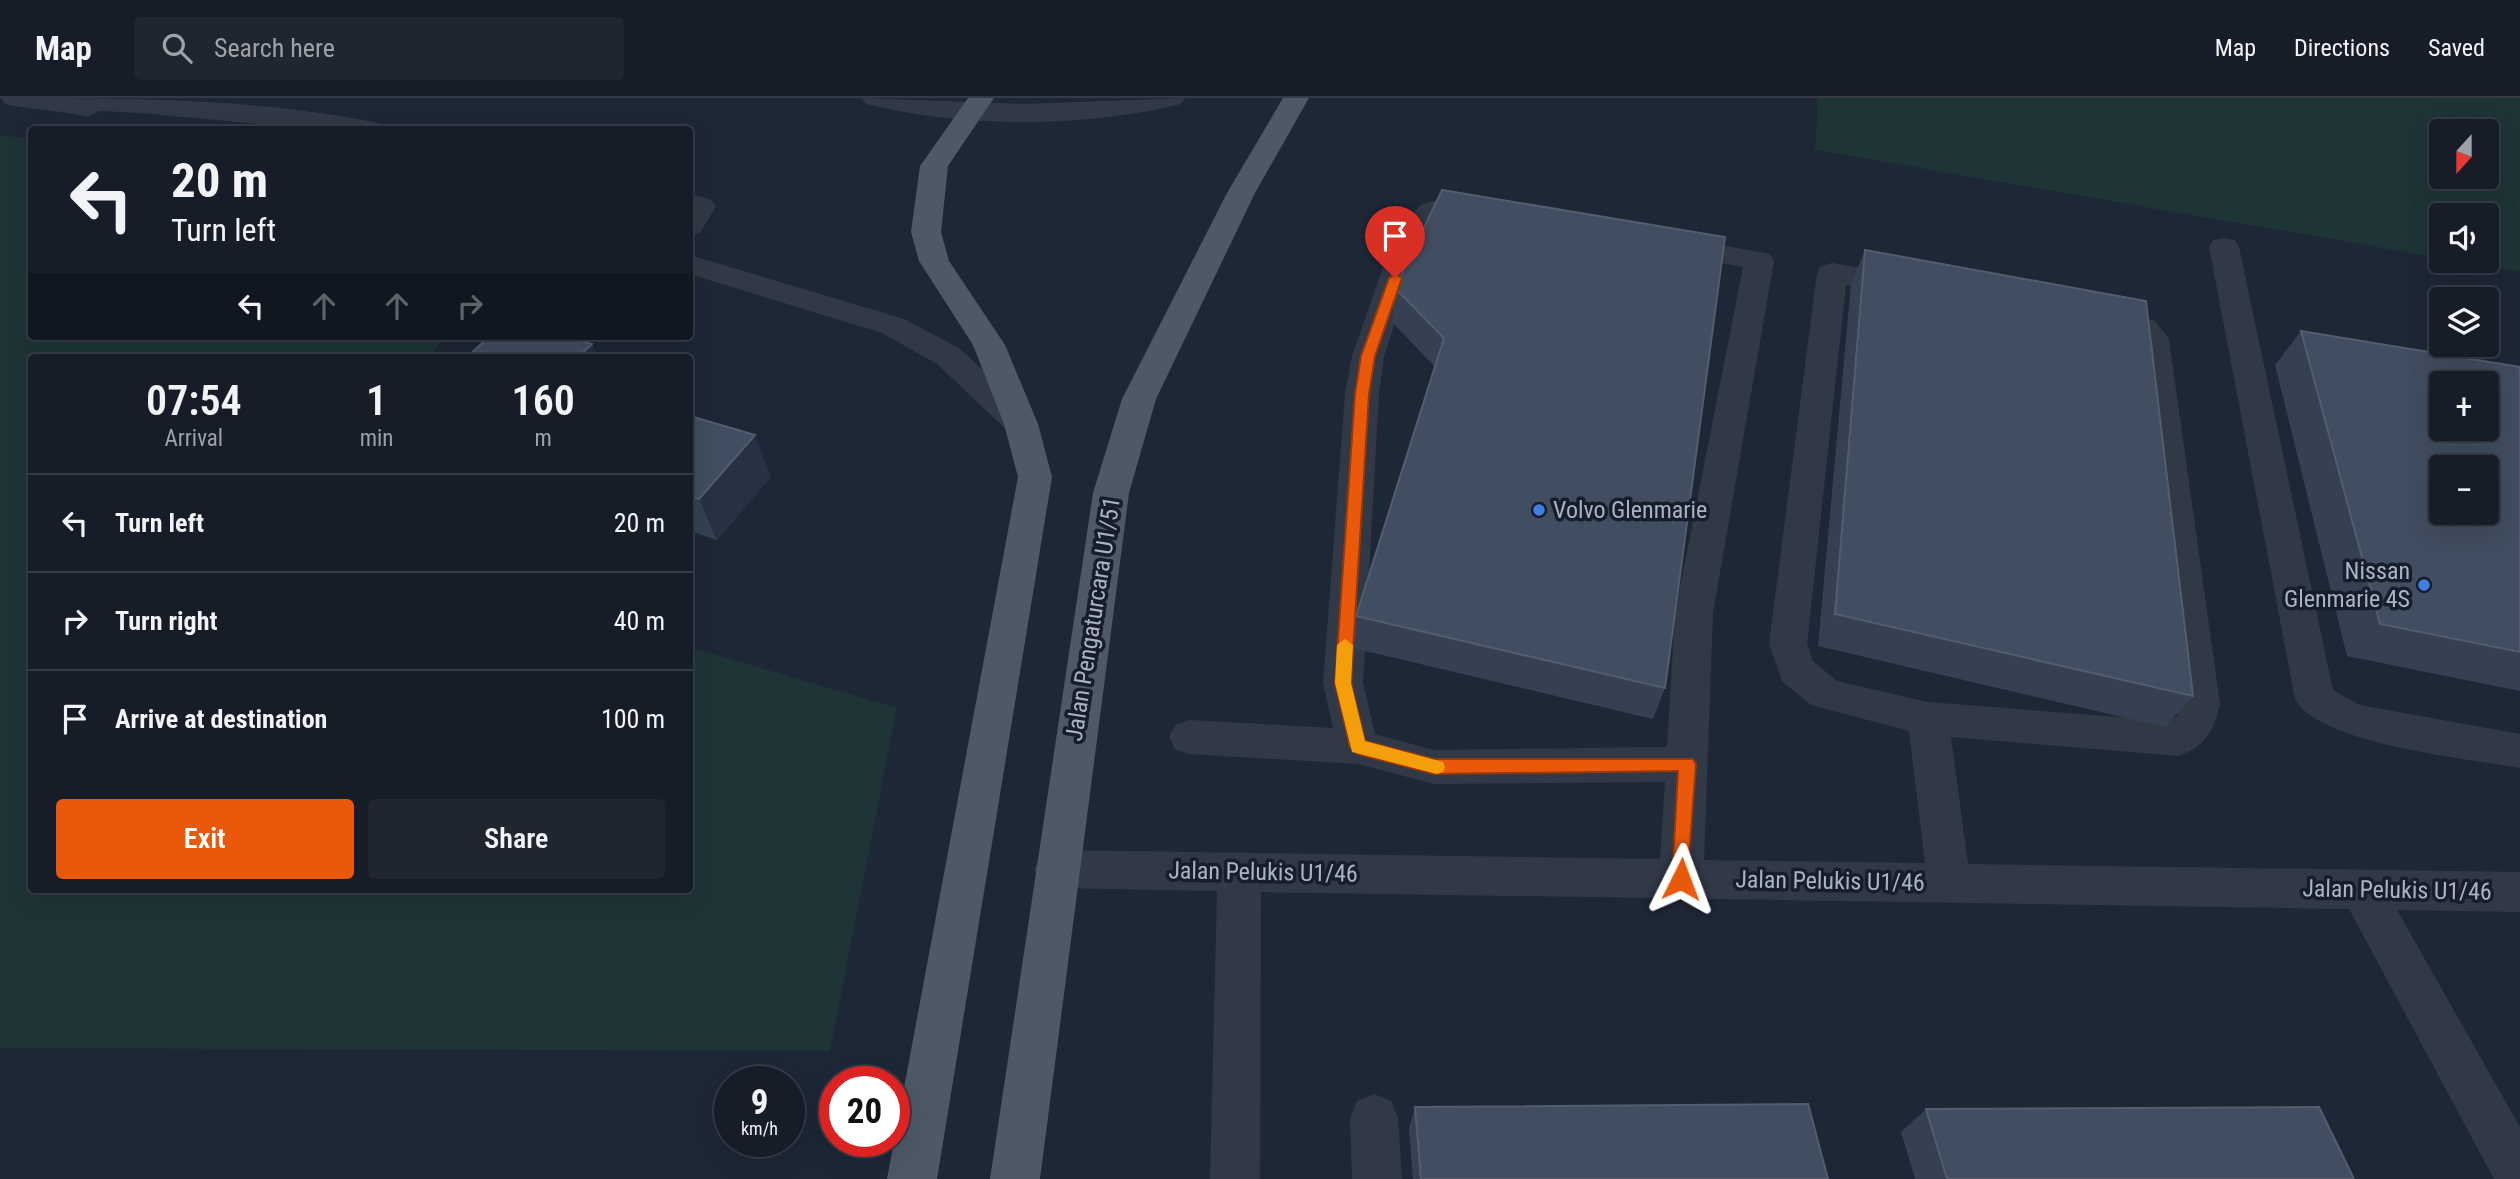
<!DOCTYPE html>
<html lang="en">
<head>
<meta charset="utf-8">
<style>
  body { margin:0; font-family:"Roboto Condensed",sans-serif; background:#1f2630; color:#f1f3f6; height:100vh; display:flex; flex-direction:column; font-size:26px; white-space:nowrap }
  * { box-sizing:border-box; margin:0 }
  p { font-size:23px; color:#9ea2a8 }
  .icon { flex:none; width:38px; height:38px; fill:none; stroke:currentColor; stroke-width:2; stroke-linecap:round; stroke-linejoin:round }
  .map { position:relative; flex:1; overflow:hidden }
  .details { position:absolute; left:28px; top:256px; width:665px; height:539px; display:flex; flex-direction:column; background:#161d28; border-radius:7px; box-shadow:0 7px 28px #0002,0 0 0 2px #353b45 }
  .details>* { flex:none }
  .guide { position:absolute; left:28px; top:28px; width:665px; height:214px; border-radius:7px; box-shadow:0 7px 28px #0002,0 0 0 2px #353b45; background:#161d28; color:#f1f3f6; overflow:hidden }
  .needle { width:46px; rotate:201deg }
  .buttons { position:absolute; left:2429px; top:21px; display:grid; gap:14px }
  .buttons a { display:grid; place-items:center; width:70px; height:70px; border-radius:7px; background:#161d28; box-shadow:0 7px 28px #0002,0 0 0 2px #353b45; font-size:35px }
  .speed { position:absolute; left:714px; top:968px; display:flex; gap:14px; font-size:35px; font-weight:700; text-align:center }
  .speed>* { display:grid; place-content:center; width:91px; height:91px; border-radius:50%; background:#161d28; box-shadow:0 7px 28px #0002,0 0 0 2px #353b45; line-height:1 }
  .speed small { font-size:18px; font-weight:400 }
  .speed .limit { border:10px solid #d22; background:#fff; color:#111 }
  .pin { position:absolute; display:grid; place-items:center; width:60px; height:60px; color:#fff; margin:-72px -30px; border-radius:50% 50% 50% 0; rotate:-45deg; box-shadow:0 0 7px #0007 }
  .pin .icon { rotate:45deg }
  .me { position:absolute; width:77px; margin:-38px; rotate:3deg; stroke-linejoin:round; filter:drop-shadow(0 0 5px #0008) }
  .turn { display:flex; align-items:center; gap:24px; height:147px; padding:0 28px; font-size:32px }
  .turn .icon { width:91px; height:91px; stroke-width:2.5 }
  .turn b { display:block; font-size:49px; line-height:60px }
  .lanes { display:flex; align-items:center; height:66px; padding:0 28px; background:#0003; justify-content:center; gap:35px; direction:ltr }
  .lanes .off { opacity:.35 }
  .eta { display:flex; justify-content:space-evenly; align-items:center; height:119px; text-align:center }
  .eta b { font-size:42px; font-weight:600; line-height:49px }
  .button { display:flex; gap:14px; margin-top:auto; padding:14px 28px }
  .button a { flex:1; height:80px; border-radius:7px; background:#ea580c; color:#fff; font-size:28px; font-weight:600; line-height:80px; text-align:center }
  .button a+a { background:#1f2630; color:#f1f3f6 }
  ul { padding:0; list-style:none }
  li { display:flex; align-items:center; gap:21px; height:98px; padding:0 28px; border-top:2px solid #353b45 }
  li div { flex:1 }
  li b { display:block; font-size:26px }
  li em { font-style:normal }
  header { display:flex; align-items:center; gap:42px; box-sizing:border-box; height:98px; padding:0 35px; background:#161d28; border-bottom:2px solid #353b45 }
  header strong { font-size:33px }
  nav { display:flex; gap:38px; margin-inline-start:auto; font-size:24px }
  .search { width:490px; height:63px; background:#1f2630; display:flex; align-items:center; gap:18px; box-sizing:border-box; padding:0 24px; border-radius:7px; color:#9ea2a8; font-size:26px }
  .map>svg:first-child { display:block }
  .green { fill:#1f3437; fill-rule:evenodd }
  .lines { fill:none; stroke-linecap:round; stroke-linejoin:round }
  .minor { fill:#313947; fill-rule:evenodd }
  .major { fill:#4e5867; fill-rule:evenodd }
  .wall { fill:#354153 }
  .shaded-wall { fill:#263143 }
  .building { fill:#414d60; stroke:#525d6f; stroke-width:2; fill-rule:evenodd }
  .route { fill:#ea580c; stroke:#983908; stroke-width:2 }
  .slow { fill:#f59e0b }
  .shop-dot { fill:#3f7fe0; stroke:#171e2b; stroke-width:2.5 }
  .labels { text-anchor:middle; stroke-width:7; stroke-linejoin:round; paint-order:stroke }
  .poi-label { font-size:24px; fill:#aab3c4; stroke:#171e2b; text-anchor:start }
  .street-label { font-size:24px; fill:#aab3c4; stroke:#171e2b }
</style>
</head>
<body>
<header>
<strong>Map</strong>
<div class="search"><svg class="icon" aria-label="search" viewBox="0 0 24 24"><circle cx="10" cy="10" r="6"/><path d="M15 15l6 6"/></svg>Search here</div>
<nav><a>Map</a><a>Directions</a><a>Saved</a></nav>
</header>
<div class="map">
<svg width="2520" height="1081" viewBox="0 0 2520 1081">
  <rect width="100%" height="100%" fill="#1e2736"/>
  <g class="green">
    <path d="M1818,0H2520V174L2456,163H2487V117H2441V160L1815,52ZM2441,33H2487V79H2441Z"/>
    <path d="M0,37L31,41L32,238H445L430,259H32V791H690V549L897,610L830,953L0,950Z"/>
  </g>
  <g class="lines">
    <g class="minor">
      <path d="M1,0C127,0 259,0 383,26L386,32H322L141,15L99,13L87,19C60,12 32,12 5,6Z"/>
      <path d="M862,0L1024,6L1185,0L1181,6C1083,30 964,30 866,6Z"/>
      <path d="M690,95L711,102L716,108L700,135L690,138Z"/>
      <path d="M1433,103L1493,109L1498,115L1493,121L1483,124L1439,121L1426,131L1384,258L1379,296L1363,585L1375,636L1434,652L1667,649L1675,515L1743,169L1659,153L1655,147L1659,141L1670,138L1759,154L1770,156L1774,163L1713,515L1704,762L1925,765L1909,633L1811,607L1782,583L1769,546L1817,175L1821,168L1832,165L2124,213L2155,223L2169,241L2220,606C2214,633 2205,649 2178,658L1951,639L1968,766L2520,774V814L2397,812L2520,1029V1081H2494L2349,811L1261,794L1260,1081H1210L1217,793L1056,790L1041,785L1034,771L1041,757L1056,752L1660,761L1665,684L1434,686L1358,666L1189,656L1175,651L1169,639L1175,627L1189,622L1333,630L1323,585L1345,296L1352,258L1398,127L1423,106ZM1846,187L2119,232L2133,237L2137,243L2180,606L2177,618L2170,623L1928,604L1837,583L1813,563L1807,546Z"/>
      <path d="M2224,140L2235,142L2239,149L2333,592L2360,607L2520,636V670C2470,661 2318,646 2295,601L2209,149L2213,142Z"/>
      <path d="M690,157L904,221L959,250L1033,318L1038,326L1033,334L1021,338L1009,334L937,266L882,235L690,176Z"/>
      <path d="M1374,996L1391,1003L1398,1020L1402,1081H1352L1350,1020L1357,1003Z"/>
    </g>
    <g class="major">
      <path d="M968,0H994L948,68L941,134L949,163L1005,247L1038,326L1052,379L937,1081H887L1018,379L1004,326L973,247L919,163L911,134L920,68Z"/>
      <path d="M1283,0H1309L1255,95L1156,301L1129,395L1040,1081H990L1093,395L1122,301L1227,95Z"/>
    </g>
  </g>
  <g class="wall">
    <path d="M1442,92L1665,590L1653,621L1353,550L1356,518L1435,269L1392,224L1395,190Z"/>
    <path d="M1865,152L2193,598L2165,629L1818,548L1851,186Z"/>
    <path d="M2301,233L2520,269V593L2347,558L2275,267Z"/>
    <path d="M690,318L771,379L717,442L690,433Z"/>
    <path d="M1415,1009L1828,1081H1413L1409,1031Z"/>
    <path d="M1926,1011L2354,1081H1915L1901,1034Z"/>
  </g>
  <g class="shaded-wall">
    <path d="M592,246L598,259H578Z"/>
    <path d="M755,337L771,379L717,442L699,401Z"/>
  </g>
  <g class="building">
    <path d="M1442,92L1725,139L1665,590L1356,518L1444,240L1395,190Z"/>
    <path d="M1865,152L2146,203L2193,598L1835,516Z"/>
    <path d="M2301,233L2520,269V554L2380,526ZM2441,285H2487V331H2441ZM2441,369H2487V415H2441Z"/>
    <path d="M490,238H563L592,246L578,259H467Z"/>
    <path d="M690,318L755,337L699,401L690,398Z"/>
    <path d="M1808,1006L1828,1081H1421L1415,1009Z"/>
    <path d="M2319,1009L2354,1081H1947L1926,1011Z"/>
  </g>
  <path class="route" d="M1395,176L1402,180L1375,258L1369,296L1351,585L1365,643L1434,661H1693L1696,666L1687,786H1674L1672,781L1678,673L1434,676L1358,656L1350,649L1335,585L1355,296L1361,258L1389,180Z"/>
  <path class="slow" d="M1345,541L1353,547L1351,585L1365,643L1443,664L1445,669L1443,674L1437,676L1352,654L1335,585L1337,547Z"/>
  <g class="shop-dot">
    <circle cx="1539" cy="412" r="7"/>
    <circle cx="2424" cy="487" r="7"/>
  </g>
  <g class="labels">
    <g class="poi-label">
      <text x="1553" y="420">Volvo Glenmarie</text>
      <text x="2410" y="481" text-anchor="end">Nissan<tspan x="2410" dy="28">Glenmarie 4S</tspan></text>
    </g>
    <g class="street-label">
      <text transform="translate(1093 521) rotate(-81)" y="8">Jalan Pengaturcara U1/51</text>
      <text transform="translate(1263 774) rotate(1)" y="8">Jalan Pelukis U1/46</text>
      <text transform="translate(1830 783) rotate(1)" y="8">Jalan Pelukis U1/46</text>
      <text transform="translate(2397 792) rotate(1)" y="8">Jalan Pelukis U1/46</text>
    </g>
  </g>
</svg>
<div class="buttons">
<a><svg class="needle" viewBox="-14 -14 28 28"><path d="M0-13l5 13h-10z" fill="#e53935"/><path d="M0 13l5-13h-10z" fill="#9ea2a8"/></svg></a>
<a><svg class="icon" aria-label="sound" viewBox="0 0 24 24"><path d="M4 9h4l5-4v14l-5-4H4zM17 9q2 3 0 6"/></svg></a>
<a><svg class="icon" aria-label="layers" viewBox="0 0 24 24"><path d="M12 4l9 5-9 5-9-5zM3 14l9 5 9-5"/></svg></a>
<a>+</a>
<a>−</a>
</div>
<div class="speed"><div>9<small>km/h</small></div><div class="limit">20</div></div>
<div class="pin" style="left:1395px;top:180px;background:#d93025"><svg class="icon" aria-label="arrive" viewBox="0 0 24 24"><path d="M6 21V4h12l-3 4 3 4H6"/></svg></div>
<svg class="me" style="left:1681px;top:781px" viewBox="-20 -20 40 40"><path d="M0-17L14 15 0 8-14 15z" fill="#ea580c" stroke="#fff" stroke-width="4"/></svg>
<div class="guide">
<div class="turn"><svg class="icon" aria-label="left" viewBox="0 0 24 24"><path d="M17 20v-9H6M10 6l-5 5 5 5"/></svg><div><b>20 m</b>Turn left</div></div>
<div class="lanes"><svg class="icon" aria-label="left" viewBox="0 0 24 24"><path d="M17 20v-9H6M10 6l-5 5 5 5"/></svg><svg class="icon off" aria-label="ahead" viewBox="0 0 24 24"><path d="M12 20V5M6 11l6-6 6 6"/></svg><svg class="icon off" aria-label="ahead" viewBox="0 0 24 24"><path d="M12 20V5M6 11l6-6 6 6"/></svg><svg class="icon off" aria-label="right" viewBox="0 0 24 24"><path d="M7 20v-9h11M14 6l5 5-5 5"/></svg></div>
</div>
<section class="details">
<div class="eta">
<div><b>07:54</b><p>Arrival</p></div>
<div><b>1</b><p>min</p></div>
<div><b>160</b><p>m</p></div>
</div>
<ul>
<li><svg class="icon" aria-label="left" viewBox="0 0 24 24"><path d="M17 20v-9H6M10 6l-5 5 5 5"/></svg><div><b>Turn left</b></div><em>20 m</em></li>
<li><svg class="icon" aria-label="right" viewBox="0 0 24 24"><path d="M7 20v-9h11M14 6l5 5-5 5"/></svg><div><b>Turn right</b></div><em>40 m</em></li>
<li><svg class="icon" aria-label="arrive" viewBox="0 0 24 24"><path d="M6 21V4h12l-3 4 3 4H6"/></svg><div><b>Arrive at destination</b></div><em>100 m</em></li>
</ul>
<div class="button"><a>Exit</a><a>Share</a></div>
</section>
</div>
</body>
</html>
